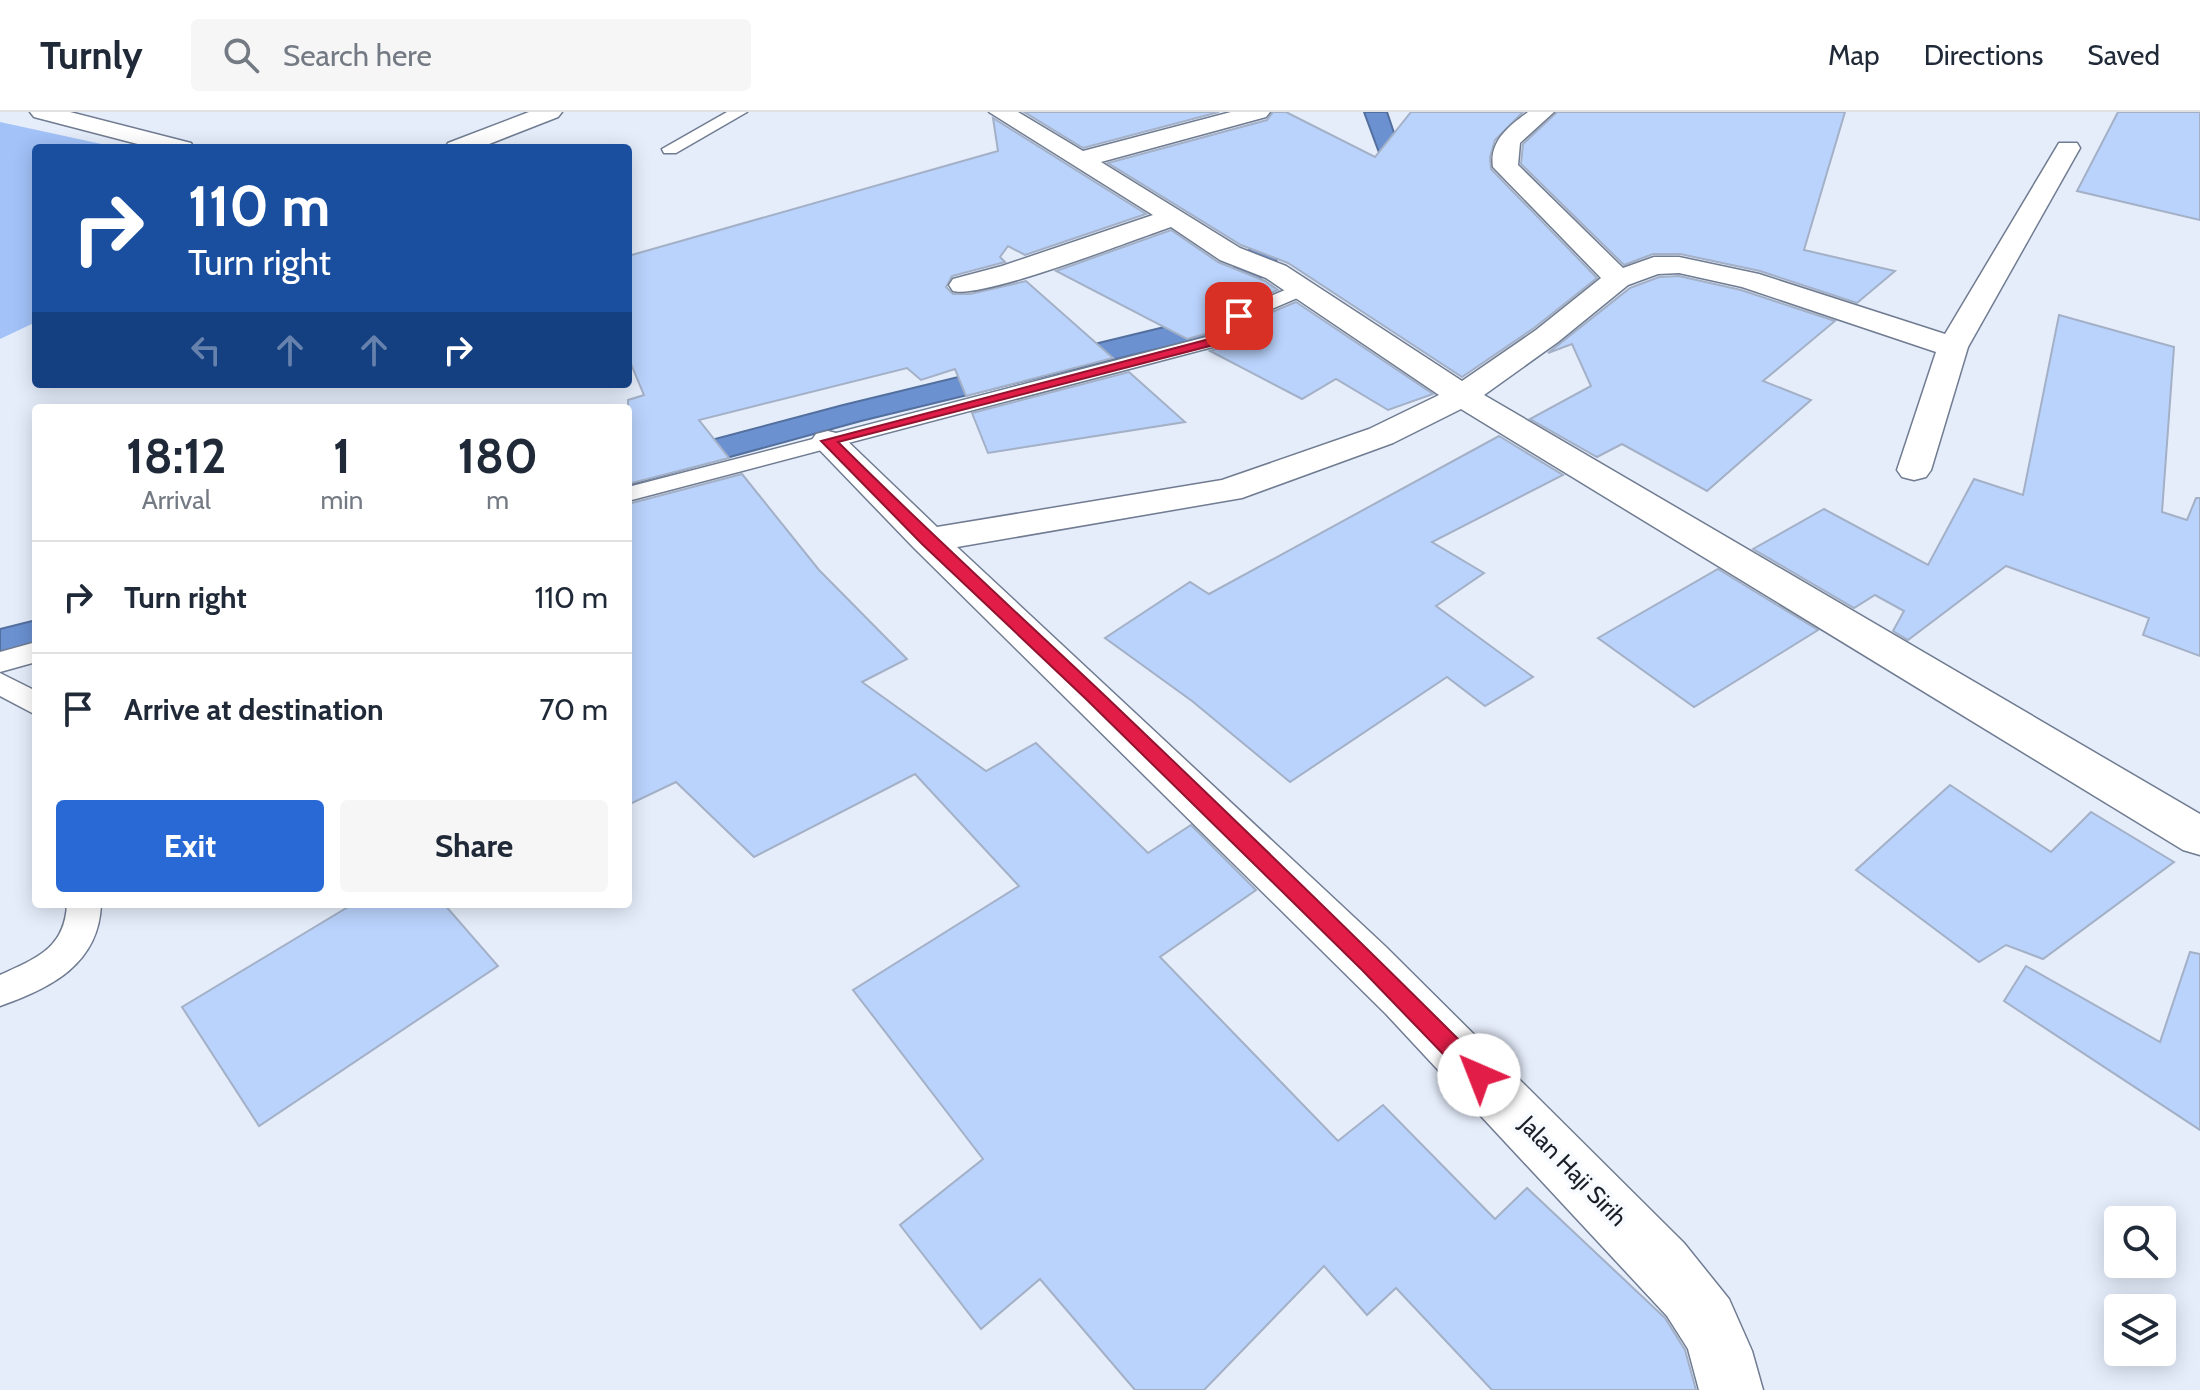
<!DOCTYPE html>
<html lang="en">
<head>
<meta charset="utf-8">
<style>
  body { margin:0; font-family:Cabin,sans-serif; background:#f6f6f7; color:#1f2937; height:100vh; display:flex; flex-direction:column; font-size:30px; white-space:nowrap }
  * { box-sizing:border-box; margin:0 }
  p { font-size:26px; color:#747a83 }
  .icon { flex:none; width:44px; height:44px; fill:none; stroke:currentColor; stroke-width:2; stroke-linecap:round; stroke-linejoin:round }
  .map { position:relative; flex:1; overflow:hidden }
  .details { position:absolute; left:32px; top:292px; width:600px; height:504px; display:flex; flex-direction:column; background:#fff; border-radius:8px; box-shadow:0 4px 20px #0003 }
  .details>* { flex:none }
  .hud { position:absolute; left:32px; top:32px; width:600px; height:244px; border-radius:8px; box-shadow:0 4px 20px #0003; background:#1a4fa0; color:#fff; overflow:hidden }
  .buttons { position:absolute; left:2104px; top:1094px; display:grid; gap:16px }
  .buttons a { display:grid; place-items:center; width:72px; height:72px; border-radius:8px; background:#fff; box-shadow:0 4px 20px #0003; font-size:40px }
  .pin { position:absolute; display:grid; place-items:center; width:68px; height:68px; color:#fff; margin:-34px; border-radius:16px; box-shadow:0 4px 12px #0006 }
  .me { position:absolute; width:88px; margin:-44px; rotate:316deg; stroke-linejoin:round; filter:drop-shadow(0 0 6px #0008) }
  .turn { display:flex; align-items:center; gap:28px; height:168px; padding:0 24px; font-size:36px }
  .turn .icon { width:104px; height:104px; stroke-width:2.5 }
  .turn b { display:block; font-size:56px; line-height:68px }
  .lanes { display:flex; align-items:center; height:76px; padding:0 24px; background:#0003; justify-content:center; gap:40px; direction:ltr }
  .lanes .off { opacity:.35 }
  .eta { display:flex; justify-content:space-evenly; align-items:center; height:136px; text-align:center }
  .eta b { font-size:48px; font-weight:800; line-height:56px }
  .action { display:flex; gap:16px; margin-top:auto; padding:16px 24px }
  .action a { flex:1; height:92px; border-radius:8px; background:#2969d6; color:#fff; font-size:32px; font-weight:800; line-height:92px; text-align:center }
  .action a+a { background:#f6f6f7; color:#1f2937 }
  ul { padding:0; list-style:none }
  li { display:flex; align-items:center; gap:24px; height:112px; padding:0 24px; border-top:2px solid #e0e1e3 }
  li div { flex:1 }
  li b { display:block; font-size:30px }
  li em { font-style:normal }
  header { display:flex; align-items:center; gap:48px; box-sizing:border-box; height:112px; padding:0 40px; background:#fff; border-bottom:2px solid #e0e1e3 }
  header strong { font-size:38px }
  nav { display:flex; gap:44px; margin-inline-start:auto; font-size:28px }
  .search { width:560px; height:72px; background:#f6f6f7; display:flex; align-items:center; gap:20px; box-sizing:border-box; padding:0 28px; border-radius:8px; color:#747a83; font-size:30px }
  .map>svg:first-child { display:block }
  .green { fill:#a2c2f8 }
  .water { fill:#6b91d1; stroke:#536f9e; stroke-width:2 }
  .building { fill:#bad3fc; stroke:#a3b0c6; stroke-width:2 }
  .lines { fill:none; stroke-linecap:round; stroke-linejoin:round }
  .service-casing { stroke:#707c91; stroke-width:3 }
  .minor-casing { stroke:#707c91; stroke-width:3 }
  .service { fill:#fff; fill-rule:evenodd }
  .minor { fill:#fff; fill-rule:evenodd }
  .route { fill:#e11d48; stroke:#92132f; stroke-width:2 }
  .labels { text-anchor:middle; stroke-width:8; stroke-linejoin:round; paint-order:stroke }
  .street-label { font-size:24px; fill:#1a1f27; stroke:#f7faff }
</style>
</head>
<body>
<header>
<strong>Turnly</strong>
<div class="search"><svg class="icon" aria-label="search" viewBox="0 0 24 24"><circle cx="10" cy="10" r="6"/><path d="M15 15l6 6"/></svg>Search here</div>
<nav><a>Map</a><a>Directions</a><a>Saved</a></nav>
</header>
<div class="map">
<svg width="2200" height="1278" viewBox="0 0 2200 1278">
  <rect width="100%" height="100%" fill="#e5edfb"/>
  <path class="green" d="M0,10L120,36H36V210L0,227Z"/>
  <g class="water">
    <path d="M1364,0H1387L1413,77L1308,112L1210,224L861,309L628,373V350L843,293L1185,210L1276,108L1391,73Z"/>
    <path d="M36,508V534L0,544V517Z"/>
  </g>
  <g class="building">
    <path d="M1024,0H1219L1083,36Z"/>
    <path d="M1273,0H1286L1375,45L1411,0H1523L1495,28L1490,45L1491,57L1597,166L1534,216L1462,265L1288,151L1241,133L1108,51L1267,8Z"/>
    <path d="M1557,0H1845L1804,138L1895,159L1857,191L1760,159L1680,142H1653L1624,153L1521,52L1523,32Z"/>
    <path d="M2118,0H2200V108L2077,79Z"/>
    <path d="M993,6L1146,102L1025,143L1008,134L1000,145L1005,150L952,164L946,175L953,182H970L1026,169L1113,246L966,284L955,257L921,268L907,256L699,308L729,346L628,372V288L644,283L628,245V144L998,39Z"/>
    <path d="M1171,118L1218,150L1265,169L1278,178L1231,197L1212,220L1187,227L1056,159Z"/>
    <path d="M1679,164L1741,178L1835,209L1763,269L1811,288L1707,379L1622,332L1597,345L1530,307L1591,274L1572,232L1548,241L1630,176L1659,165Z"/>
    <path d="M1296,190L1433,282L1388,298L1336,267L1302,287L1210,239L1230,233L1248,210Z"/>
    <path d="M2059,203L2174,235L2162,400L2187,408L2196,386H2200V544L2143,523L2149,506L2006,454L1908,528L1893,519L1904,499L1875,483L1854,496L1753,437L1824,397L1928,453L1974,367L2023,383Z"/>
    <path d="M1129,260L1185,310L988,341L972,301Z"/>
    <path d="M1499,324L1563,363L1432,430L1484,461L1436,494L1533,565L1485,594L1447,565L1290,670L1192,589L1105,526L1190,470L1209,482Z"/>
    <path d="M742,362L819,458L907,547L862,570L986,659L1036,631L1148,741L1191,713L1256,778L1160,845L1338,1029L1383,993L1495,1107L1527,1076L1665,1206L1685,1238L1696,1278H1492L1396,1176L1367,1203L1324,1154L1204,1278H1135L1040,1167L981,1217L900,1113L983,1047L853,878L1019,774L915,662L754,745L676,670L628,693V392Z"/>
    <path d="M1718,457L1818,518L1694,595L1598,526Z"/>
    <path d="M1950,673L2051,740L2091,700L2174,750L2043,847L2006,833L1979,850L1856,758Z"/>
    <path d="M353,792H444L498,854L259,1014L182,895Z"/>
    <path d="M2190,840L2200,842V1018L2004,889L2026,854L2160,930Z"/>
  </g>
  <g class="lines">
    <defs>
      <g id="service">
        <path d="M727,0H747L676,41H664L662,37Z"/>
        <path d="M1302,171L1312,177L1309,181L1246,208L1228,231L628,389V375L1214,223L1232,200Z"/>
        <path d="M36,530V550L0,560V540Z"/>
        <path d="M0,561L36,579V603L0,584Z"/>
        <path d="M67,792H101C99,852 51,876 0,894V863C37,846 65,836 67,792Z"/>
      </g>
      <g id="minor">
        <path d="M30,0H70L191,31L194,36H153L34,5Z"/>
        <path d="M529,0H562L558,5L479,36H445L448,31Z"/>
        <path d="M989,0H1018L1083,39L1231,0H1270L1266,5L1101,50L1240,136L1286,154L1462,269L1536,218L1601,166L1493,55C1489,29 1509,14 1528,0H1554L1520,31L1518,53L1623,156L1654,145H1679L1759,162L1945,222L2059,31H2077L2080,36L1968,235L1931,358L1926,365L1914,368L1902,365L1897,358L1936,240L1742,175L1679,161L1658,162L1628,173L1558,230L1484,283L2200,702V743L2183,738L1461,297L1393,331L1242,386L957,435L1385,834L1684,1131L1729,1187L1752,1239L1763,1278H1699L1688,1237L1667,1204L1386,902L914,436L811,329L816,322L828,319L840,322L937,415L1222,368L1369,317L1439,283L1266,166L1220,148L1171,115C1132,128 984,187 953,179L949,173L953,167L1002,154L1153,103Z"/>
      </g>
    </defs>
    <use href="#service" class="service-casing"/>
    <use href="#minor" class="minor-casing"/>
    <use href="#service" class="service"/>
    <use href="#minor" class="minor"/>
  </g>
  <path class="route" d="M1235,201L1245,204L1225,230L838,330C924,416 1013,497 1101,580C1231,704 1360,828 1487,956L1490,963L1487,971L1479,974L1471,971L1362,858L1086,587L922,432L821,329L1217,225Z"/>
  <g class="labels">
    <g class="street-label">
      <text transform="translate(1573 1059) rotate(46)" y="8">Jalan Haji Sirih</text>
    </g>
  </g>
</svg>
<div class="buttons">
<a><svg class="icon" aria-label="search" viewBox="0 0 24 24"><circle cx="10" cy="10" r="6"/><path d="M15 15l6 6"/></svg></a>
<a><svg class="icon" aria-label="layers" viewBox="0 0 24 24"><path d="M12 4l9 5-9 5-9-5zM3 14l9 5 9-5"/></svg></a>
</div>
<div class="pin" style="left:1239px;top:204px;background:#d93025"><svg class="icon" aria-label="arrive" viewBox="0 0 24 24"><path d="M6 21V4h12l-3 4 3 4H6"/></svg></div>
<svg class="me" style="left:1479px;top:963px" viewBox="-20 -20 40 40"><circle r="19" fill="#fff"/><path d="M0-13L10 11 0 6-10 11z" fill="#e11d48"/></svg>
<div class="hud">
<div class="turn"><svg class="icon" aria-label="right" viewBox="0 0 24 24"><path d="M7 20v-9h11M14 6l5 5-5 5"/></svg><div><b>110 m</b>Turn right</div></div>
<div class="lanes"><svg class="icon off" aria-label="left" viewBox="0 0 24 24"><path d="M17 20v-9H6M10 6l-5 5 5 5"/></svg><svg class="icon off" aria-label="ahead" viewBox="0 0 24 24"><path d="M12 20V5M6 11l6-6 6 6"/></svg><svg class="icon off" aria-label="ahead" viewBox="0 0 24 24"><path d="M12 20V5M6 11l6-6 6 6"/></svg><svg class="icon" aria-label="right" viewBox="0 0 24 24"><path d="M7 20v-9h11M14 6l5 5-5 5"/></svg></div>
</div>
<section class="details">
<div class="eta">
<div><b>18:12</b><p>Arrival</p></div>
<div><b>1</b><p>min</p></div>
<div><b>180</b><p>m</p></div>
</div>
<ul>
<li><svg class="icon" aria-label="right" viewBox="0 0 24 24"><path d="M7 20v-9h11M14 6l5 5-5 5"/></svg><div><b>Turn right</b></div><em>110 m</em></li>
<li><svg class="icon" aria-label="arrive" viewBox="0 0 24 24"><path d="M6 21V4h12l-3 4 3 4H6"/></svg><div><b>Arrive at destination</b></div><em>70 m</em></li>
</ul>
<div class="action"><a>Exit</a><a>Share</a></div>
</section>
</div>
</body>
</html>
